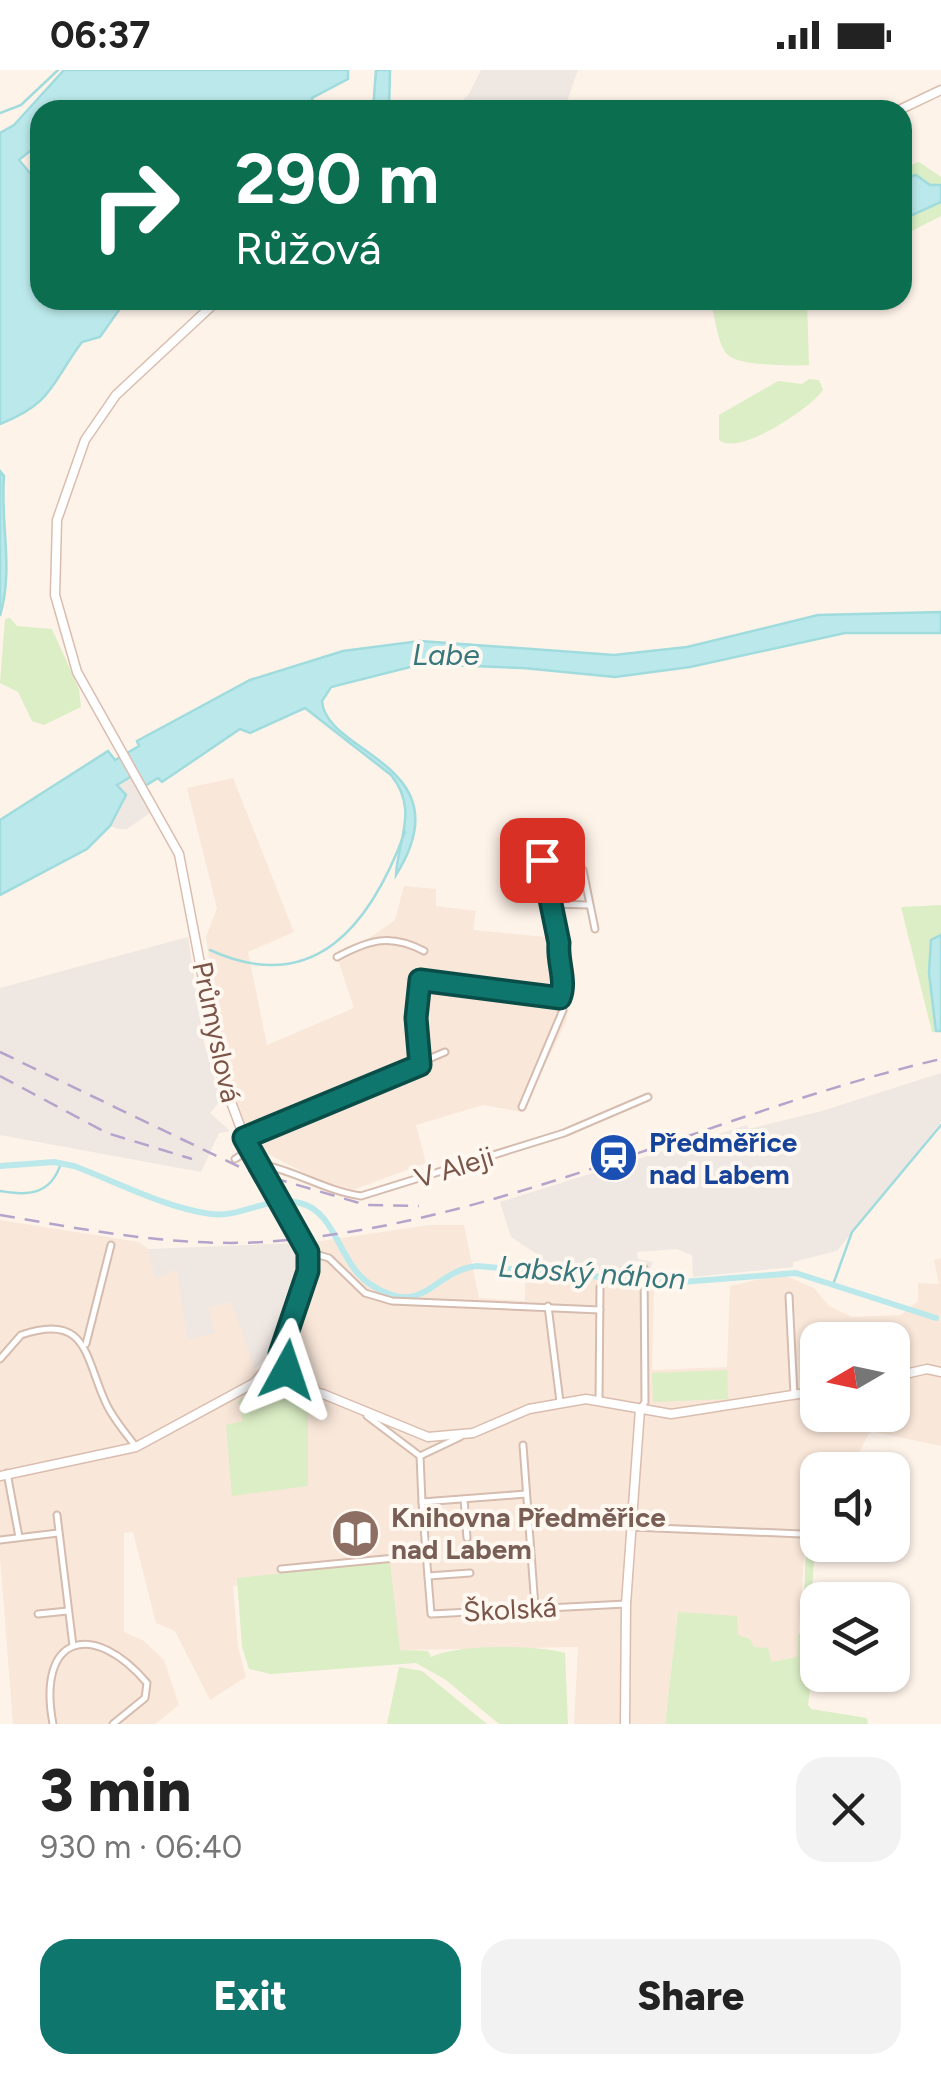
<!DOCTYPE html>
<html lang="en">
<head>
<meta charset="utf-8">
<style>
  body { margin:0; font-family:Figtree,sans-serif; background:#f2f2f2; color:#222; height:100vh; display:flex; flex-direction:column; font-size:38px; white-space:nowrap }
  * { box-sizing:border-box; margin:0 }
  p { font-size:32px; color:#767676 }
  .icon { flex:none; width:55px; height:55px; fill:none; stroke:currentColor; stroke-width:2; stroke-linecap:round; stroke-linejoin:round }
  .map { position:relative; height:1654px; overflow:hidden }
  .panel { display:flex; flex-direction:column; background:#fff; flex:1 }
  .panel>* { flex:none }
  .guide { position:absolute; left:30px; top:30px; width:882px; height:210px; border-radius:30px; box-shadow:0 2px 8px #0004; background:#0b6e4f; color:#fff; overflow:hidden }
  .needle { width:65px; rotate:261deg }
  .fabs { position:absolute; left:800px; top:1252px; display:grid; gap:20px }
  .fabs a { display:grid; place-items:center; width:110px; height:110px; border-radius:20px; background:#fff; box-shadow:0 2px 8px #0004; font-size:50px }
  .pin { position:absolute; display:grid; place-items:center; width:85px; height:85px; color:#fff; margin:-42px; border-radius:20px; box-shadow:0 5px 15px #0006 }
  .me { position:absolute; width:110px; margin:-55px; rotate:5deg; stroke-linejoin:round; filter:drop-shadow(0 0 8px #0008) }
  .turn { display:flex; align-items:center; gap:35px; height:210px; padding:0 40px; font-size:45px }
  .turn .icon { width:130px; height:130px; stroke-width:2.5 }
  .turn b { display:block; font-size:70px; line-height:85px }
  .round { display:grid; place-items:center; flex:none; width:105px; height:105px; border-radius:30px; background:#f2f2f2 }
  .overview { display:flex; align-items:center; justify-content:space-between; height:170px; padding:0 40px }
  h1 { font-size:60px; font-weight:800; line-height:75px }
  .action { display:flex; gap:20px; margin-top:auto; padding:20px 40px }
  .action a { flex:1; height:115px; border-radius:30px; background:#0f766e; color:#fff; font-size:40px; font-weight:800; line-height:115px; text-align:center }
  .action a+a { background:#f2f2f2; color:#222 }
  .status { display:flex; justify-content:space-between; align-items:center; height:70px; padding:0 50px; background:#fff; direction:ltr }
  .status svg { height:28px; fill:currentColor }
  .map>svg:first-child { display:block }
  .residential { fill:#f9e7d9; fill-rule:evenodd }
  .industrial { fill:#efe7e2 }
  .green { fill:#dbeec5 }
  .water { fill:#bbe9eb; stroke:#a0dbdd; stroke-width:2.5 }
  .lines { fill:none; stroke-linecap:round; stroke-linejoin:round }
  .stream { stroke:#a0dbdd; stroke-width:2.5 }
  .canal { stroke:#bbe9eb; stroke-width:6 }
  .street-casing { stroke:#d5bcaf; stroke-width:9 }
  .secondary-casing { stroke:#dabdaf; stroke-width:11 }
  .street { stroke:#fff; stroke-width:5 }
  .secondary { stroke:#fff; stroke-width:8 }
  .rail { stroke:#b4a4cb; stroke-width:2.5; stroke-dasharray:15 10; stroke-linecap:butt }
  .route-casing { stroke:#0a4d48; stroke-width:25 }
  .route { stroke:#0f766e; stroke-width:18 }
  .labels { text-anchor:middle; stroke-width:8; stroke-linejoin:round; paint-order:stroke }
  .street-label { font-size:28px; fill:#7c5549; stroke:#fff8f1 }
  .transit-label { font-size:28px; font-weight:bold; fill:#164399; stroke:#fff8f1; text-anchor:start }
  .education-label { font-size:28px; font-weight:bold; fill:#785e54; stroke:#fff8f1; text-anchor:start }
  .water-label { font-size:30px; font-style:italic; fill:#38777b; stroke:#fff8f1 }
</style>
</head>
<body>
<div class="status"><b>06:37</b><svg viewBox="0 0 49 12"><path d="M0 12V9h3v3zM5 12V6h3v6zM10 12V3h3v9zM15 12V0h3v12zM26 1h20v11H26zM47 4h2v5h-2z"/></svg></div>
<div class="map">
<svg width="941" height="1654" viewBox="0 0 941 1654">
  <rect width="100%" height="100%" fill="#fef3e9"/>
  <g class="residential">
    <path d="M233,708L294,862L248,882L267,975L354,938L338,890L395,850L404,816L436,819V836L476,841L473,860L556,868L572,921L566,952L522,1042L483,1035L416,1055L426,1093L344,1123L262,1081L248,1062L226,1002L206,867L217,838L187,718Z"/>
    <path d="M0,1150L139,1172L148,1179L155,1208L177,1198L207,1238L231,1232L237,1238L256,1301L285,1285L312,1204L315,1172L429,1155H464L479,1228L525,1231V1203H624L654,1215L652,1300L727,1297L730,1216L781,1204L814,1218L829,1236L852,1247L901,1245L918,1231V1213L939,1214L934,1190L941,1188V1376L870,1361L851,1399L818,1400L817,1444L805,1473L797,1587L771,1592L738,1566L678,1542L665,1654H574L578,1577L400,1580L344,1503L233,1516L238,1577L246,1607L210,1630L175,1561L156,1553L133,1462L124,1463V1562L144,1571L164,1590L179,1635L155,1654H13L0,1488ZM818,1270H892V1345H818Z"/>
  </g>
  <g class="industrial">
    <path d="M481,0H578L564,40H452L469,24Z"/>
    <path d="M133,706L151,742L127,759H118L110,756L126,725L116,716Z"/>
    <path d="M188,867L203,969L221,1030L210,1043L230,1061L219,1063L201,1102L0,1065V918Z"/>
    <path d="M941,1003V1052L837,1181L793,1192V1197L693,1207L692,1185L677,1179L637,1182L638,1189L653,1192L648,1203L588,1199L537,1190V1184L511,1167L500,1132L747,1055L749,1059L822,1041Z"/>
    <path d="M299,1173L304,1197L276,1278L255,1299L231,1232L208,1238L215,1263L187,1269L177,1199L155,1209L148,1179Z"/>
  </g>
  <g class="green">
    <path d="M919,92L941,107V146L904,165L903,98Z"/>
    <path d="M710,230H807L809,295C793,296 739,296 728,285C717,275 715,244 710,230Z"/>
    <path d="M809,309L819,310L823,320C811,338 738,387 719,370V345L778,311L802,314Z"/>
    <path d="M10,548L17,556L52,559L79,619L81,637L44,655L32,651L18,622L0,613L5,549Z"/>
    <path d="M941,835V961L932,962L901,837Z"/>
    <path d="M727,1300L728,1329L653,1332L652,1303Z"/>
    <path d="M282,1317L308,1325V1416L232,1426L226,1355L243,1351L238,1331L262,1319Z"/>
    <path d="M817,1445L811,1536L816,1572L808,1635L811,1639L867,1648L868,1654H665L678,1542L737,1546L738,1565L750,1569L754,1577L768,1578L771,1592L797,1587L798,1565L803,1560L806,1472Z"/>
    <path d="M390,1492L400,1580L428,1581L431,1587C458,1574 536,1575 565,1583L568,1654H499L446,1610L416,1593L271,1604L249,1599L242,1577L237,1508Z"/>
    <path d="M399,1597L422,1601L487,1654H387Z"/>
  </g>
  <g class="water">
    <path d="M64,0H348V9L312,28L315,40H40V73L19,90L40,115V230H126L100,267L82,272C50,315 53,333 0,354V63L14,55Z"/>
    <path d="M376,0H390L389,40H373Z"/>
    <path d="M916,105L930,115H941V132L910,146L903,141V109Z"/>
    <path d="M0,401L4,406C0,453 14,499 0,546Z"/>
    <path d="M941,542V563H845L690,597L615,607L523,598L422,594L331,617L322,631C325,684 466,694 396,805C398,768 419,740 391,705L305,638L250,663L240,659L162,712L158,708L140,719L132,706L117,715L126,725L110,756L87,779L0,825V750L108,681L115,690L139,676L137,671L250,610L343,581L420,571L614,585L687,577L818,545Z"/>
    <path d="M941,865V961H936L929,903L931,870Z"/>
  </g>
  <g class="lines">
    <g class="stream">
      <path d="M0,43L21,35L58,0"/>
      <path d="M210,880C315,928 371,854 405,762"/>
      <path d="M0,1121C28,1126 51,1125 61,1093"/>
      <path d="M834,1212L852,1162L941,1055"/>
    </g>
    <path class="canal" d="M0,1096L54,1092L74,1096C117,1112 165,1138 211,1144C242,1148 268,1125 300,1133C335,1141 339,1191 367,1212C424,1252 431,1201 477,1196L670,1213L796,1203L936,1248"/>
    <defs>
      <g id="street">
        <path d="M542,769L559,873C556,892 568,911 560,928"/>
        <path d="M583,800L595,859"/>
        <path d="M518,817L521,789L543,790"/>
        <path d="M551,834L588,835"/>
        <path d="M337,887C369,870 390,863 424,881"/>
        <path d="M420,995L416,948L420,910L557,927L563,940L522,1037"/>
        <path d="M244,1067L445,982"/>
        <path d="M235,1089L249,1080"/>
        <path d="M261,1094C298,1102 326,1121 361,1126L564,1063L648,1027"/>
        <path d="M308,1182L329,1188L365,1223L392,1231L600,1240"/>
        <path d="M789,1226L794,1325"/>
        <path d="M548,1236L560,1332"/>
        <path d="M86,1274L111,1175"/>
        <path d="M0,1289L21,1265C87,1242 85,1287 105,1331C112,1348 126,1363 136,1377"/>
        <path d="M599,1330L600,1217"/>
        <path d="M640,1339L645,1332L644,1198"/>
        <path d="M367,1346L420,1386"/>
        <path d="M523,1375L535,1537"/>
        <path d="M7,1403L19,1467"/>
        <path d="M526,1424L422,1432L431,1544L626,1534"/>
        <path d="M464,1429L467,1468"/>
        <path d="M422,1432L420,1386L460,1367"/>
        <path d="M57,1445L73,1576"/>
        <path d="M631,1457L802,1464"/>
        <path d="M0,1470L58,1463"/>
        <path d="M281,1499L426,1485"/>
        <path d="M428,1506L470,1503"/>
        <path d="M38,1544L68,1541"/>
        <path d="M53,1654C36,1564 94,1550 147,1613L145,1628L113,1654"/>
      </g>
      <g id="secondary">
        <path d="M899,40L941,20"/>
        <path d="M280,1284L287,1300L314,1318"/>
        <path d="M892,1307L927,1299L941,1302"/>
        <path d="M254,1313L281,1312L323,1324L428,1367L473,1363L529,1339L586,1329L671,1344L818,1321"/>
        <path d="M0,1406L136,1377L254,1313L280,1284L308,1201L303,1170L246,1072L222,1008L179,784L77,602L55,525L57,450L85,370L116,325L218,230"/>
        <path d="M625,1654L626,1534L640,1339"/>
      </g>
    </defs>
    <use href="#street" class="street-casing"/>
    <use href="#secondary" class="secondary-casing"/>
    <use href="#street" class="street"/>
    <use href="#secondary" class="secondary"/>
    <g class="rail">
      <path d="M0,982L246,1100L366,1135L419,1136"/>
      <path d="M0,1006L107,1063L192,1089"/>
      <path d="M0,1145C87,1160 174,1177 263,1172C495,1157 716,1041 941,989"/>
    </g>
  </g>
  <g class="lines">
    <defs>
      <path id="route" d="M287,1300L280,1284L308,1201V1182L244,1068L420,995L416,948L420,910L560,928C567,911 557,892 559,873L542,790"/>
    </defs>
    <use href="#route" class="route-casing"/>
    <use href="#route" class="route"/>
  </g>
  <defs>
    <symbol id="station-disc" viewBox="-11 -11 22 22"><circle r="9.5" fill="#1a4fb4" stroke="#fff8f1"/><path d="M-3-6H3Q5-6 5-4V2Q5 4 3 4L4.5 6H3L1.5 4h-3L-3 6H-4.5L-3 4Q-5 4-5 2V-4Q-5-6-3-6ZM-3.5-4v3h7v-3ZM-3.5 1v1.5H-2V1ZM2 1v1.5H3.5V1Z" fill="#fff"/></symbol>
    <symbol id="library-disc" viewBox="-11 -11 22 22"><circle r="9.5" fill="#8d6e63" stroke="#fff8f1"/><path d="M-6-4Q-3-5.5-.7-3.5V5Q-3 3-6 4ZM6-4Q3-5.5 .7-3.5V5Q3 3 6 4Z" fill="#fff"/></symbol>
  </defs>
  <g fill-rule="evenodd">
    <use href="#station-disc" x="586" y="1060" width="55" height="55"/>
    <use href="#library-disc" x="328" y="1436" width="55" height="55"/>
  </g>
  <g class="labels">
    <g class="street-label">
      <text transform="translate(217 962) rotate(78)" y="10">Průmyslová</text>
      <text transform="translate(454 1097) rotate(-17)" y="10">V Aleji</text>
      <text transform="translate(510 1539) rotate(-3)" y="10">Školská</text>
    </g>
    <g class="transit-label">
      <text x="649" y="1082">Předměřice<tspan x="649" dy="32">nad Labem</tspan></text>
    </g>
    <g class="education-label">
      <text x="391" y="1457">Knihovna Předměřice<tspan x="391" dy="32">nad Labem</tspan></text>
    </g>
    <g class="water-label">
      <text x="446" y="595">Labe</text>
      <text transform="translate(592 1203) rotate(4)" y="10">Labský náhon</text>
    </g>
  </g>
</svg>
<div class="fabs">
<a><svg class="needle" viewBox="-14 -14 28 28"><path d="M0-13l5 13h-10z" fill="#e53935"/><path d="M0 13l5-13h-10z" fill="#767676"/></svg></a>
<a><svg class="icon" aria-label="sound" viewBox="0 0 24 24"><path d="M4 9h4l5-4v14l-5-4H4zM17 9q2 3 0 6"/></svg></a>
<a><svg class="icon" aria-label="layers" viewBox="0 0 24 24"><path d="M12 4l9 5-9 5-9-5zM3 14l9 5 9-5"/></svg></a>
</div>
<div class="pin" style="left:542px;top:790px;background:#d93025"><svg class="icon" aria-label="arrive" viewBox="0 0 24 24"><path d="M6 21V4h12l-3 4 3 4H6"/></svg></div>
<svg class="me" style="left:287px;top:1300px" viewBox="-20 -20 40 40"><path d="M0-17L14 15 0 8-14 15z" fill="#0f766e" stroke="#fff" stroke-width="4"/></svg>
<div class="guide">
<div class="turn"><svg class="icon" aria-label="right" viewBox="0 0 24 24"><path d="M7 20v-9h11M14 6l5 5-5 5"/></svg><div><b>290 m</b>Růžová</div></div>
</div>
</div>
<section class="panel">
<div class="overview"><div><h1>3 min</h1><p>930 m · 06:40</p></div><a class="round"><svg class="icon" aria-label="close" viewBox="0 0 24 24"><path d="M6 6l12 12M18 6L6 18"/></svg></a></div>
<div class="action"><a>Exit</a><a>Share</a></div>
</section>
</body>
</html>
